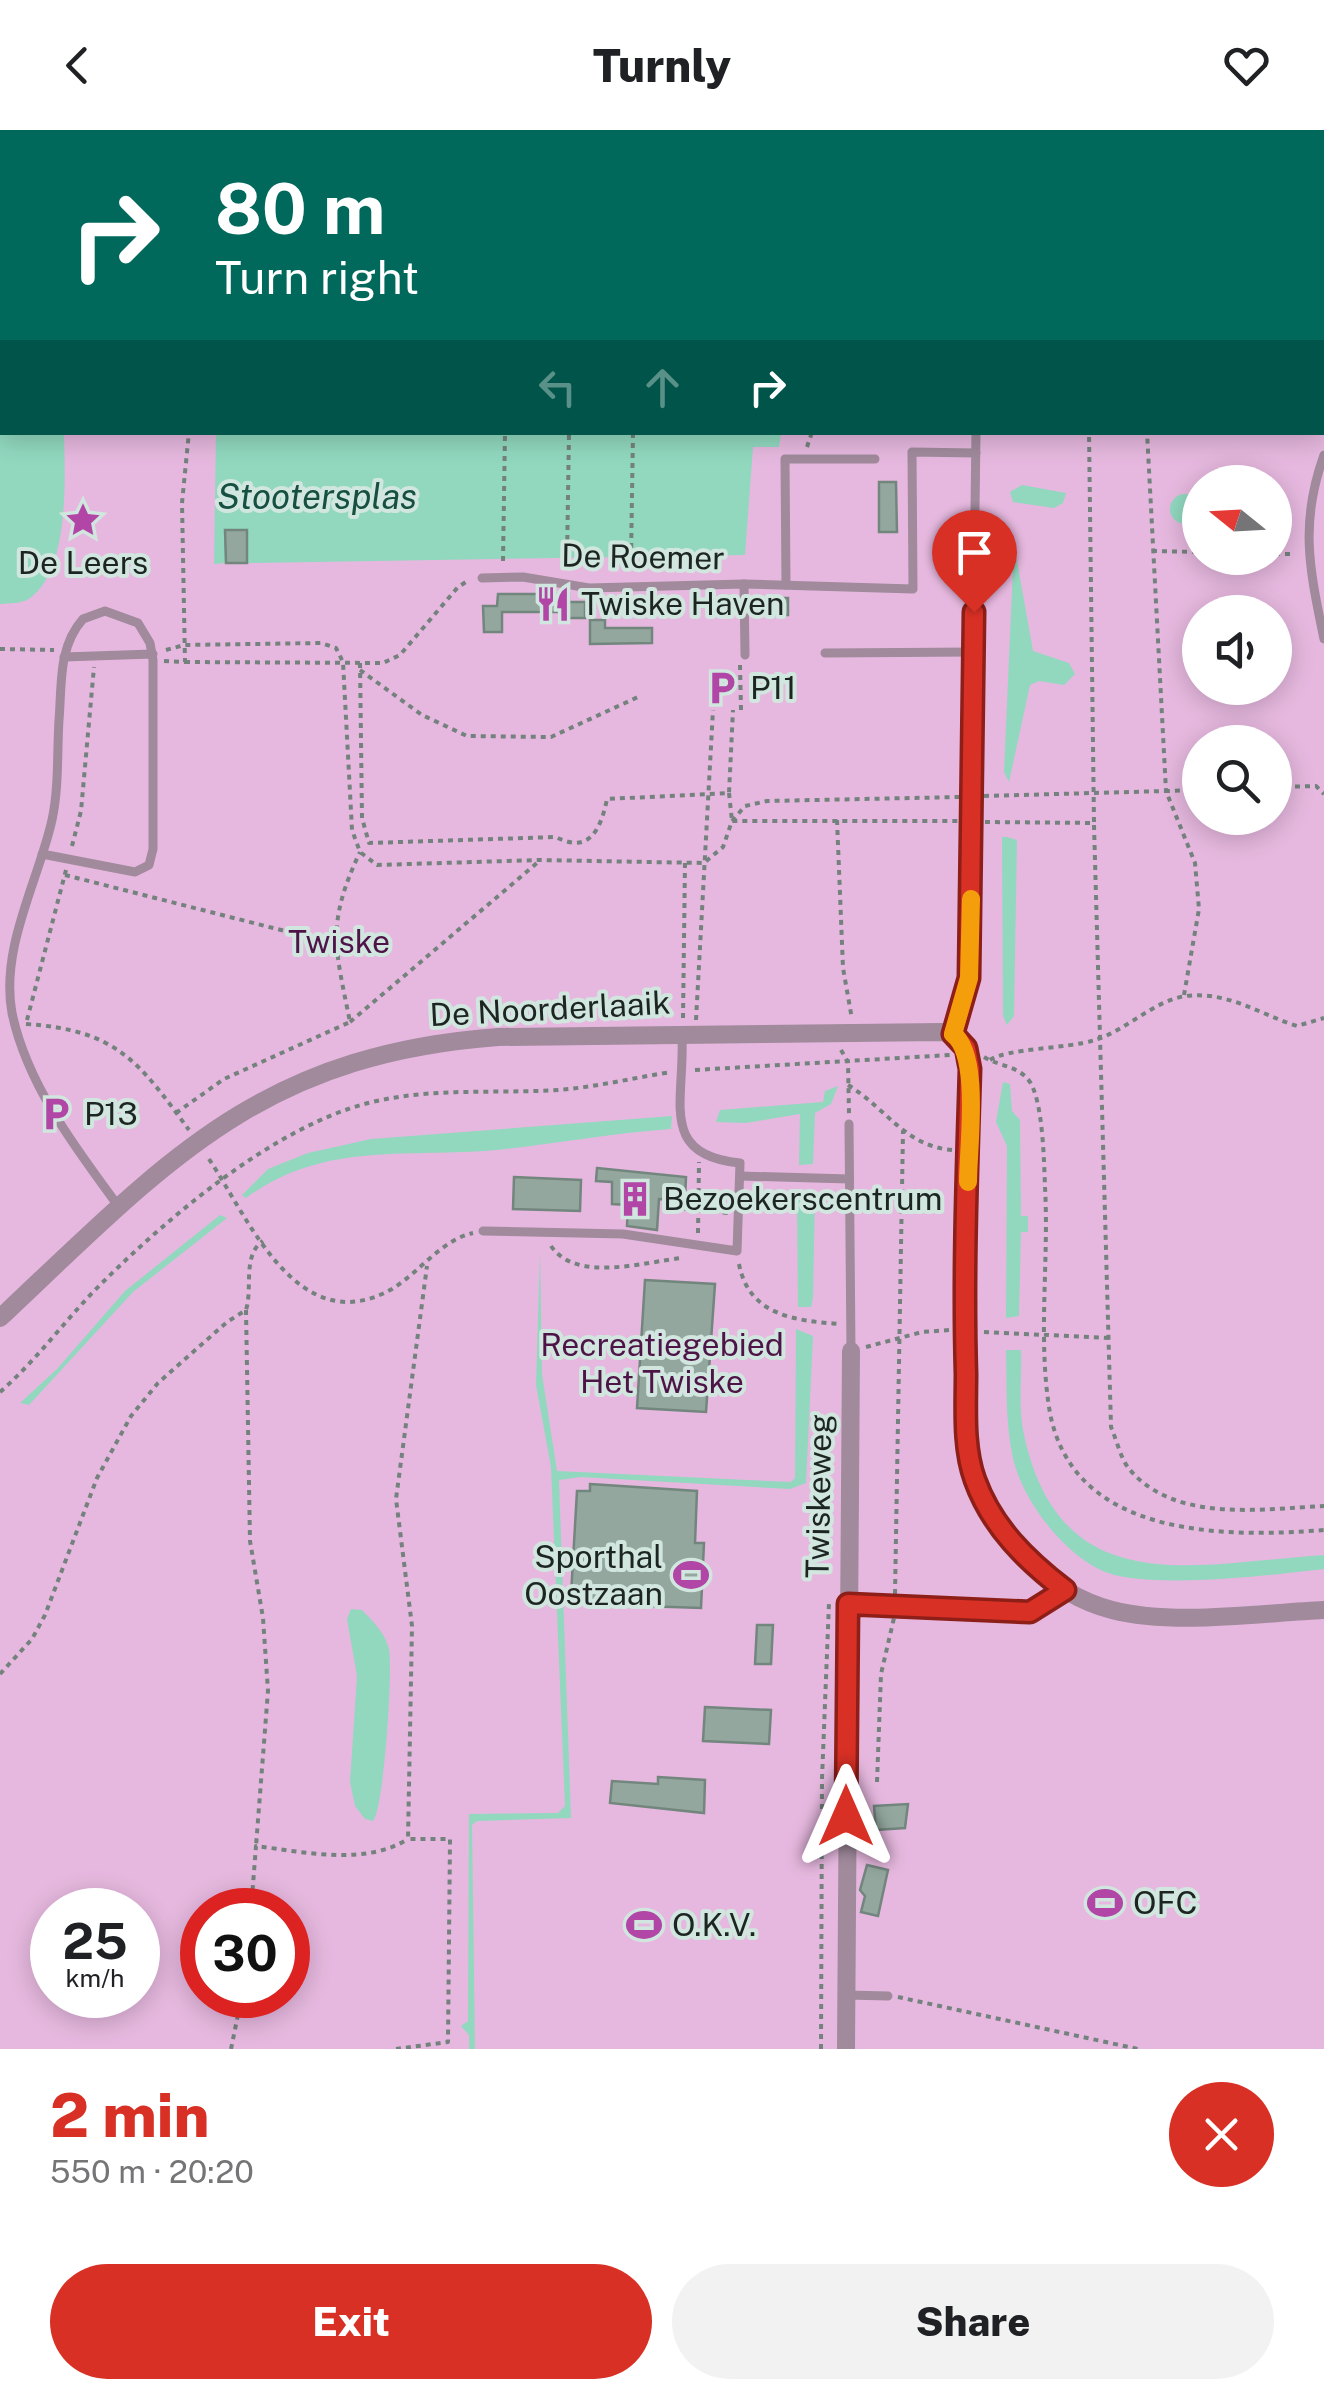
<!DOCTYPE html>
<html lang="en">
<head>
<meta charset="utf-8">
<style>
  body { margin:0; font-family:"Public Sans",sans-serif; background:#f2f2f2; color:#202124; height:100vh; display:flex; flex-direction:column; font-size:38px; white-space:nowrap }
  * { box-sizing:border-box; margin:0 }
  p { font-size:32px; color:#757577 }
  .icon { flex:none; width:55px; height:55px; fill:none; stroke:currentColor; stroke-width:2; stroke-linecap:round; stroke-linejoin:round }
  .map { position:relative; height:1919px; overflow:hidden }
  .drawer { display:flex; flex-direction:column; background:#fff; flex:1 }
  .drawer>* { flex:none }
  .hud { position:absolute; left:0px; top:0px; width:1325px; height:305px; box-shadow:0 5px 25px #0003; background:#00695c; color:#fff; overflow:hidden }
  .needle { width:65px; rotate:288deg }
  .controls { position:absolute; left:1182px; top:335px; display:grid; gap:20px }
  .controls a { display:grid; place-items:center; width:110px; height:110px; border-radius:50%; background:#fff; box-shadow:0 5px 25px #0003; font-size:50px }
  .speed { position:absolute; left:30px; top:1758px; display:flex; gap:20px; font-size:50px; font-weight:700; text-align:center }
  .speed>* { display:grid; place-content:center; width:130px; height:130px; border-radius:50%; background:#fff; box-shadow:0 5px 25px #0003; line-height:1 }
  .speed small { font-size:25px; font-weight:400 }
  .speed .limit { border:15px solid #d22; background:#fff; color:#111 }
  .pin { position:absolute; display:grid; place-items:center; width:85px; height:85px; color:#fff; margin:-102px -42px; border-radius:50% 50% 50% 0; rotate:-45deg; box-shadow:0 0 10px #0007 }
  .pin .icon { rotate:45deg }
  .me { position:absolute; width:110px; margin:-55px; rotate:0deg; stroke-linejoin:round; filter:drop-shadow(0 0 8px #0008) }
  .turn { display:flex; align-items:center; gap:35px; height:210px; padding:0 50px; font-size:45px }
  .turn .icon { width:130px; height:130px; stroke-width:2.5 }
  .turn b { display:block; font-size:70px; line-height:85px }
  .lanes { display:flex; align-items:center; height:95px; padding:0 50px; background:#0003; justify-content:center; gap:50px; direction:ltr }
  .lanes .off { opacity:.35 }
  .round { display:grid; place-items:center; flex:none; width:105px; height:105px; border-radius:52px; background:#f2f2f2 }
  .overview { display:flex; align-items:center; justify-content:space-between; height:170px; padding:0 50px }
  h1 { font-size:60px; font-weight:800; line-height:75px; color:#d93025 }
  .action { display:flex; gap:20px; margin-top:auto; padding:20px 50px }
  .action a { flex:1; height:115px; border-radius:60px; background:#d93025; color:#fff; font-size:40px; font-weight:800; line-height:115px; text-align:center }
  .action a+a { background:#f2f2f2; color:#202124 }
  header { display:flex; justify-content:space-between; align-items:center; height:130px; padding:0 50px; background:#fff; font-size:45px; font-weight:800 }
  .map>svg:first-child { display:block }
  .green { fill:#e6b8df; fill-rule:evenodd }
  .water { fill:#91d8bf }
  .building { fill:#93a79f; stroke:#72867e; stroke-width:2.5 }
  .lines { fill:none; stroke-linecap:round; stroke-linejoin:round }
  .path { stroke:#74827d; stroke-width:4; stroke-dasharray:5 5; stroke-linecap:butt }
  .lane { stroke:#a08a9c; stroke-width:9 }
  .street { stroke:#a08a9c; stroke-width:18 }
  .route-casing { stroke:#8d1f18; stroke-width:25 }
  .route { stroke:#d93025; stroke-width:18 }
  .slow { stroke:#f59e0b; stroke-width:18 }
  .labels { text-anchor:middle; stroke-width:8; stroke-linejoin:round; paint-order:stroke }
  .street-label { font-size:32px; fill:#1d2522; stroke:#d1e6de }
  .poi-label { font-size:32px; fill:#1d2522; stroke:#d1e6de; text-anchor:start }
  .park-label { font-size:32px; fill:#4e1448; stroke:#d1e6de }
  .water-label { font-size:35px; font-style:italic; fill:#165040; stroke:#d1e6de }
</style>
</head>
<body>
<header><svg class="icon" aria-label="back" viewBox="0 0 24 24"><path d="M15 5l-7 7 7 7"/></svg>Turnly<svg class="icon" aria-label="heart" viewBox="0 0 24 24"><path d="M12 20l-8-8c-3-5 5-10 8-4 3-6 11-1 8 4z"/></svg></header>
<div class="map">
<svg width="1324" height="1919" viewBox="0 0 1324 1919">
  <rect width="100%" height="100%" fill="#d1e6de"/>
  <path class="green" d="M0,0H1324V1919H0ZM2,2H1322V302H2ZM1200,352H1275V428H1200ZM1200,482H1275V558H1200ZM1200,612H1275V688H1200ZM52,1780H138V1865H52ZM202,1780H288V1865H202Z"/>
  <g class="water">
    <path d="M0,0H51L2,2V302L64,303C65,345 70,440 30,468C22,474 10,473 0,474Z"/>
    <path d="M216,303H797H781L779,317H753L745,425L247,433V400H226V433L214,434Z"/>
    <path d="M1022,355L1066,363L1063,373L1054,378L1013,372L1010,362Z"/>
    <circle cx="1185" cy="379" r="15"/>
    <path d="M1014,414L1033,521L1069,533L1075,544L1064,555L1039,551L1030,555L1009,652L1004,642Z"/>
    <path d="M1007,707L1017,710L1014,886L1007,895L1003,886L1002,707Z"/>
    <path d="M1003,952L1010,954L1012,981L1020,990L1021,1086H1028V1102H1021L1019,1186L1006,1188L1007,1016L996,992Z"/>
    <path d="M838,956L831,974L815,983L813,1034L799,1035L800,984L746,993L716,992L720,980L823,972L825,961Z"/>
    <path d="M672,986L671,999C612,1003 555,1014 496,1020C406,1028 324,1011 246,1068L242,1065L268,1039L308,1023L371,1009Z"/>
    <path d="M806,1062L815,1063L813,1168L811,1177H798L797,1064Z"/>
    <path d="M220,1085L227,1088L133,1162L29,1275L20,1273L57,1239L125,1161Z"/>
    <path d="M540,1121L542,1244L557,1341L791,1352L795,1348L796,1199L813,1206L806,1353L790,1359L581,1347L559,1350L571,1688L477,1691L472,1695L475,1919H469V1905L461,1896L468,1891L469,1684L558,1683L565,1676L551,1337L536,1255Z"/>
    <path d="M1006,1220H1021C1022,1247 1018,1279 1024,1305C1061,1473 1192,1434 1324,1425V1439C1272,1445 1156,1459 1108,1443C1066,1428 1022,1370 1013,1328C1005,1292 1007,1255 1006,1220Z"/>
    <path d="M351,1479L362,1480C373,1491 385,1503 389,1519C393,1541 384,1678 373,1691L365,1689L355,1676L350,1652L357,1546L347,1489Z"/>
  </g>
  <g class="building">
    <path d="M879,352H896L897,402H879Z"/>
    <path d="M225,400H247V433H226Z"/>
    <path d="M498,464H569V472H585V488H561V482H502V502H484L483,476H497Z"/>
    <path d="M758,468H788V485H759Z"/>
    <path d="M590,490H605V498H652V513L590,514Z"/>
    <path d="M597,1038L686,1047L685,1070L659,1069L657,1100L627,1096L628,1075L612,1074V1052L596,1051Z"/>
    <path d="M514,1047L581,1050L580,1081L513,1079Z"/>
    <path d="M645,1150L715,1154L706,1282L637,1278Z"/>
    <path d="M590,1354L697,1361L695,1413H704L701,1478L584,1474L585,1465H571L577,1361H590Z"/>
    <path d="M757,1495H773L771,1534H755Z"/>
    <path d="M705,1577L771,1580L769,1614L703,1611Z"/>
    <path d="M658,1647L705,1650L704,1683L610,1673L612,1651L658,1654Z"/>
    <path d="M908,1674L905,1698L876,1700L874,1676Z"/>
    <path d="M867,1735L888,1740L878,1786L861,1782L865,1766L860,1760Z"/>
  </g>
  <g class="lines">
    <g class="path">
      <path d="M450,0L451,2"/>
      <path d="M906,0V2"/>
      <path d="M1107,0L1109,2"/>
      <path d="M130,2L131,0"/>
      <path d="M826,2L827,0"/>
      <path d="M1034,2V0"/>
      <path d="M1147,2L1149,0"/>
      <path d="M1322,9H1324"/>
      <path d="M807,317L812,302"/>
      <path d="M1152,421L1200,422"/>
      <path d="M1275,424H1295"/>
      <path d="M631,428L633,302"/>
      <path d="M567,430L569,302"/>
      <path d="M503,431L505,302"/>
      <path d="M0,519L54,520"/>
      <path d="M166,520L184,515L321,513L336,518L343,532L352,700L360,722L377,735L539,730L704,733L723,717L732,691H961"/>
      <path d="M164,531L185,532L182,373L189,302"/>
      <path d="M185,532L383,533L400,525L458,457L469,450"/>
      <path d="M360,533L362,688L369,713L556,707C590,725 601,698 607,669L729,663L733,580"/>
      <path d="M740,535L741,580"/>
      <path d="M360,540L422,585L467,606L551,607L638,567"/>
      <path d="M1275,657L1316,656L1324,664"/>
      <path d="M729,663L732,691"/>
      <path d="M984,666L1166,661L1147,302"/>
      <path d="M837,690L843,838L852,889"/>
      <path d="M732,691L745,676L767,671L960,667"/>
      <path d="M985,692L1094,693L1089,302"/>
      <path d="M1094,695L1111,1297C1117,1311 1121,1330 1130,1340C1176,1393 1261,1379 1324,1376"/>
      <path d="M72,716L81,681L94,537"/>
      <path d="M65,745L332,813"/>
      <path d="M1184,865L1199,779L1195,733L1166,661L1200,660"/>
      <path d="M683,888L685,732"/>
      <path d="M27,890L66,740"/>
      <path d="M696,890L713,580"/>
      <path d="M350,892L537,733"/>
      <path d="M26,894C117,900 139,932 189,1000"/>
      <path d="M841,920L848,932L849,984"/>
      <path d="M984,927C1000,937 1018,935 1030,952C1043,973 1044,1031 1045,1057C1049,1129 1038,1205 1049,1277C1069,1408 1223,1408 1324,1400"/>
      <path d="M990,930C1007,918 1067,919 1095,910C1125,901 1155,870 1186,866C1228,861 1259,884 1297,896L1324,888"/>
      <path d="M695,940L950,925"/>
      <path d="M848,955C887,979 905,1016 952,1020"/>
      <path d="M176,983L224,949L350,892C335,817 326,794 360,722"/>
      <path d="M209,1029C249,1089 298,1212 392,1159C420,1142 441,1110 473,1103"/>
      <path d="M663,1077L728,1083"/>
      <path d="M698,1103L699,1032"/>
      <path d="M551,1116C576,1153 644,1132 682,1128"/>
      <path d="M739,1134C749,1186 796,1191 841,1194"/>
      <path d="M246,1180L250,1411L263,1488L268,1561L256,1716"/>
      <path d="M984,1202L1109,1208"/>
      <path d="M866,1217L922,1202L950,1200"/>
      <path d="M0,1262C39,1228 68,1186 104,1151C172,1084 275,997 368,973C432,957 493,964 558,960C596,957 633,948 671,942"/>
      <path d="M895,1464L903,1001"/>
      <path d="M0,1544L32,1509L45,1485L97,1348L131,1286L158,1253L227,1192L246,1180C253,1158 242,1125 263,1111"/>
      <path d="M877,1652L881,1544L894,1488"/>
      <path d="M251,1780L256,1716C304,1722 365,1736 408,1709"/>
      <path d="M898,1867L1138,1919"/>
      <path d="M231,1919L242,1865"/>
      <path d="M396,1919L448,1912L450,1709H408L412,1496L396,1369L427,1136"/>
      <path d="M821,1919L822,1649L829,1473"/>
    </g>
    <g class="lane">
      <path d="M1324,325C1299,394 1310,441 1324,509"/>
      <path d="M482,448L523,447L589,458L744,454L745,525"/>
      <path d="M744,454L913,459L912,322L976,323"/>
      <path d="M786,455L785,329H875"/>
      <path d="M825,523L974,522"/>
      <path d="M64,527L153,524"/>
      <path d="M42,724L135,742L149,735L153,719V530L150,513L138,493L105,481L83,489C58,517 62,554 59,590C57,622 59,658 52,690C38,752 0,818 12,883C27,955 77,1020 119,1077"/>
      <path d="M953,904L969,848L976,302"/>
      <path d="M849,994L851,1221"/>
      <path d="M740,1046L849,1049"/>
      <path d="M483,1101L623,1104L737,1121L740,1033C658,1025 685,971 682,906"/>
      <path d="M850,1475L1030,1482L1044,1478L1065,1460"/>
      <path d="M846,1865L888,1866"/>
    </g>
    <g class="street">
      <path d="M0,1188C165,1033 258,925 498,907L943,902L961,910L970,939C968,1040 963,1142 966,1243C967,1277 963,1316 974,1348C995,1408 1050,1464 1112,1480C1174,1496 1260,1483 1324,1480"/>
      <path d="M846,1919L851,1221"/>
    </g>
  </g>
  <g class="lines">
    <defs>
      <path id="route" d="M846,1686L848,1474L1030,1482L1065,1460C1026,1430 992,1397 975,1350C963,1317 966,1278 966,1244C963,1142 967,1040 970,939L966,918L953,904L969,848L974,482"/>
    </defs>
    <use href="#route" class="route-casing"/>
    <use href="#route" class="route"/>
    <path class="slow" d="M968,1052C968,1017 981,925 953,904L969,848L971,769"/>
  </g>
  <defs>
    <symbol id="sight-bare" viewBox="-9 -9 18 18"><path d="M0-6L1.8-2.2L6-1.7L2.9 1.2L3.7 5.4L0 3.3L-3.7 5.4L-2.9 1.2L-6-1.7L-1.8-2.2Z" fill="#b146a6" stroke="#d1e6de" stroke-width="2.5" paint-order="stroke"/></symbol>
    <symbol id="restaurant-bare" viewBox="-9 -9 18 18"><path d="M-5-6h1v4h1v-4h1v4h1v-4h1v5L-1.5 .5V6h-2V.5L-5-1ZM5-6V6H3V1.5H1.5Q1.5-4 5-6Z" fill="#b146a6" stroke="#d1e6de" stroke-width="2.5" paint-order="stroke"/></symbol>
    <symbol id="parking-bare" viewBox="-9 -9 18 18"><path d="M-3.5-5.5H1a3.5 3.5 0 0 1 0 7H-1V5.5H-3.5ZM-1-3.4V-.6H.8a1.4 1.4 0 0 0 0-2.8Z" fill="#b146a6" stroke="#d1e6de" stroke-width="2.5" paint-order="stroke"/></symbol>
    <symbol id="building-bare" viewBox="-9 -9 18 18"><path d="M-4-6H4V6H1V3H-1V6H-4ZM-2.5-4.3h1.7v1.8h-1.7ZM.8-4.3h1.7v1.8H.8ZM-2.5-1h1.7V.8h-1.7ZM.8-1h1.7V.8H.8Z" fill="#b146a6" stroke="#d1e6de" stroke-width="2.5" paint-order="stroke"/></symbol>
    <symbol id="stadium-bare" viewBox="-9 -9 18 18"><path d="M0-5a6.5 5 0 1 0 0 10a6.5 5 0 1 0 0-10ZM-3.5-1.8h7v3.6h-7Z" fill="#b146a6" stroke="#d1e6de" stroke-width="2.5" paint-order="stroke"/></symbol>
  </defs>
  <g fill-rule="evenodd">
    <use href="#sight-bare" x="58" y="365" width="50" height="50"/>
    <use href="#restaurant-bare" x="528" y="449" width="50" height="50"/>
    <use href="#parking-bare" x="697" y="533" width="50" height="50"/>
    <use href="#parking-bare" x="31" y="959" width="50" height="50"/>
    <use href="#building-bare" x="610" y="1044" width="50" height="50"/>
    <use href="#stadium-bare" x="666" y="1420" width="50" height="50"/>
    <use href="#stadium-bare" x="1080" y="1748" width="50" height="50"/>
    <use href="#stadium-bare" x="619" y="1770" width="50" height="50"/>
  </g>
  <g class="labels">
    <g class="street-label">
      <text transform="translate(643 427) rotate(1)" y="11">De Roemer</text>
      <text transform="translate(550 879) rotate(-3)" y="11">De Noorderlaaik</text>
      <text transform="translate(819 1366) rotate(-89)" y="11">Twiskeweg</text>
    </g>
    <g class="poi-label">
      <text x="83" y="444" text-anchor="middle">De Leers</text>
      <text x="581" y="485">Twiske Haven</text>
      <text x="750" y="569">P11</text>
      <text x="84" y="995">P13</text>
      <text x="663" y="1080">Bezoekerscentrum</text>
      <text x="663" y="1438" text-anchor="end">Sporthal<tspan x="663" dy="37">Oostzaan</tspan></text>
      <text x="1133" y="1784">OFC</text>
      <text x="672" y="1806">O.K.V.</text>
    </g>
    <g class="park-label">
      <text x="339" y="823">Twiske</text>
      <text x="662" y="1226">Recreatiegebied<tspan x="662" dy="37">Het Twiske</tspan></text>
    </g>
    <g class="water-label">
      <text x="317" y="379">Stootersplas</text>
    </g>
  </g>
</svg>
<div class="controls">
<a><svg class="needle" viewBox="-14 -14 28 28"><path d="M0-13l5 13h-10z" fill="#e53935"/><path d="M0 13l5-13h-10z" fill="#757577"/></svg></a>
<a><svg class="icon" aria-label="sound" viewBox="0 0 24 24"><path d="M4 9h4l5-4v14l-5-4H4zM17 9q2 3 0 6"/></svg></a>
<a><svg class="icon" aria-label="search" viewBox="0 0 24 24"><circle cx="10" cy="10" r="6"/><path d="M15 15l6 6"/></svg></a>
</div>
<div class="speed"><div>25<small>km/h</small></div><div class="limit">30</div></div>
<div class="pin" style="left:974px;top:482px;background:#d93025"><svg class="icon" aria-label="arrive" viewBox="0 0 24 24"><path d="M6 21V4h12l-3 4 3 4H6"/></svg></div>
<svg class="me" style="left:846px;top:1686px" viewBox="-20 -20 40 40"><path d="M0-17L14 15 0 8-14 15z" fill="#d93025" stroke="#fff" stroke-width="4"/></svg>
<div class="hud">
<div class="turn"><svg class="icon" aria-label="right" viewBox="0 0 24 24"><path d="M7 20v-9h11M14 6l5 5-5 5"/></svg><div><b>80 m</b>Turn right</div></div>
<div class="lanes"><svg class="icon off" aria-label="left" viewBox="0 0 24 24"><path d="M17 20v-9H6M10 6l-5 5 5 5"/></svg><svg class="icon off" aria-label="ahead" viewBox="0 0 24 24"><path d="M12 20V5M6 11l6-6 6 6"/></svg><svg class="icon" aria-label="right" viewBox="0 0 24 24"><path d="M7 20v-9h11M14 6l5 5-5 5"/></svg></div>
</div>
</div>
<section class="drawer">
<div class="overview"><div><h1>2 min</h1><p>550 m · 20:20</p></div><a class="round" style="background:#d93025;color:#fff"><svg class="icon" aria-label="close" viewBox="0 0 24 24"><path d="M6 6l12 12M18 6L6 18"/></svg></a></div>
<div class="action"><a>Exit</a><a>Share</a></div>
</section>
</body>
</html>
